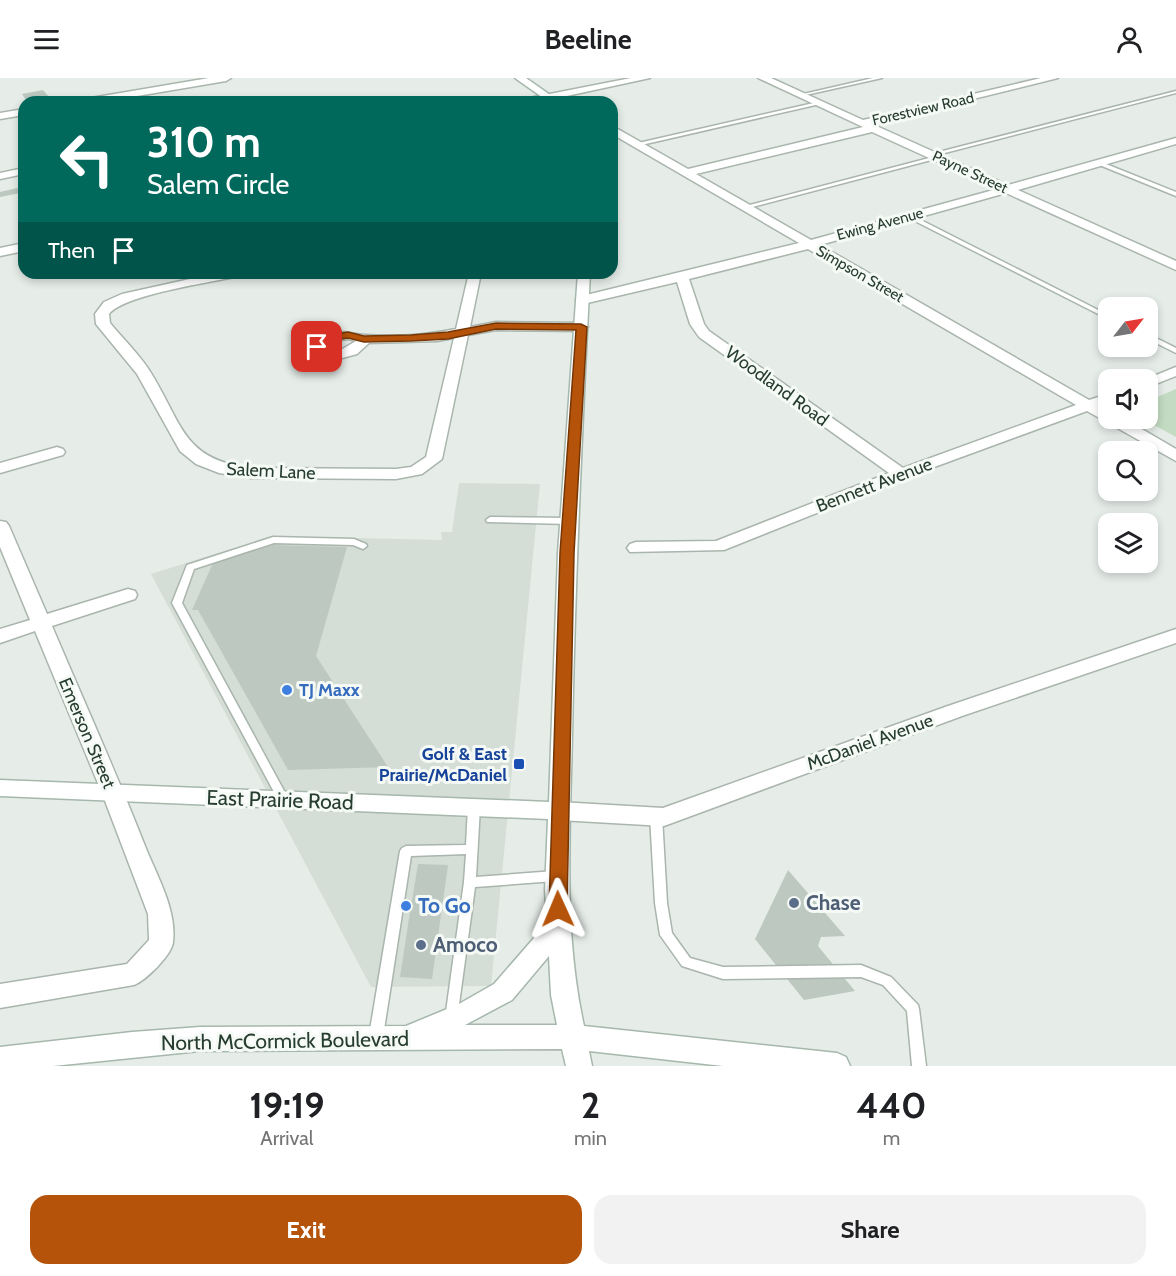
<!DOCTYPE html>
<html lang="en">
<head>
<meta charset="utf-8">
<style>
  body { margin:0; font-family:Cabin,sans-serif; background:#f2f2f2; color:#202124; height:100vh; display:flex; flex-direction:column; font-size:22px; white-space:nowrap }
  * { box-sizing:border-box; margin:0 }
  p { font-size:20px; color:#757577 }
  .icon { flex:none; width:33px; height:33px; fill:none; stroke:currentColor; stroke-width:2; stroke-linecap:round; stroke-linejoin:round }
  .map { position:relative; height:988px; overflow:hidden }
  .sheet { display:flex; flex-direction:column; background:#fff; flex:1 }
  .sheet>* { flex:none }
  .top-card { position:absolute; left:18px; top:18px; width:600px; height:183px; border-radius:18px; box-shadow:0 3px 9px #0003; background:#00695c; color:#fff; overflow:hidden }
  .needle { width:39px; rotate:59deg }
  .controls { position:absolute; left:1098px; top:219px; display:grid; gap:12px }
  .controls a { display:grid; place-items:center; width:60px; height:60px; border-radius:12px; background:#fff; box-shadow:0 3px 9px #0003; font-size:30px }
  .pin { position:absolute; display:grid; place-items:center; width:51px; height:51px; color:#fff; margin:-26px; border-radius:12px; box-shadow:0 3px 9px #0006 }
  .me { position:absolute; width:66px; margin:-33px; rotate:359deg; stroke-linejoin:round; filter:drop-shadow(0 0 4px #0008) }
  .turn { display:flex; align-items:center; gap:21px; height:126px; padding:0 30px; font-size:27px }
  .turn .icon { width:78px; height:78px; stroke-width:2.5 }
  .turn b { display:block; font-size:42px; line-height:51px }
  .then { display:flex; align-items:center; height:57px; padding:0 30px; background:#0003; gap:12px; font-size:22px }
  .eta { display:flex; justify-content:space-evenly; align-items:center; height:102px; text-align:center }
  .eta b { font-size:36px; font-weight:800; line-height:42px }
  .primary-button { display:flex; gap:12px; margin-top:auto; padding:12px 30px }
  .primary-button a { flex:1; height:69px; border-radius:18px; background:#b45309; color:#fff; font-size:24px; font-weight:800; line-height:69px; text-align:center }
  .primary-button a+a { background:#f2f2f2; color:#202124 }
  header { display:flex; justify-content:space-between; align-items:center; height:78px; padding:0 30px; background:#fff; font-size:27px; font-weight:800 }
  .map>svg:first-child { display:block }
  .built { fill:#d4ddd6 }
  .green { fill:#c3dbc2 }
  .building { fill:#bcc8c0 }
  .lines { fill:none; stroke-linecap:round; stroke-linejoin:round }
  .lane-casing { stroke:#a9b5ad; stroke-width:3 }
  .street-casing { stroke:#a9b5ad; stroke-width:3 }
  .secondary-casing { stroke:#a6b7ac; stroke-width:3 }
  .lane { fill:#fff; fill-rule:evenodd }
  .street { fill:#fff; fill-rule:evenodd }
  .secondary { fill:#fff; fill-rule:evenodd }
  .route { fill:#b45309; stroke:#753606; stroke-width:1.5 }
  .shop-dot { fill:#3f7fe0; stroke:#f6faf7; stroke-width:2 }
  .transit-dot { fill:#1a4fb4; stroke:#f6faf7; stroke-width:2 }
  .service-dot { fill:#5c6f8a; stroke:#f6faf7; stroke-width:2 }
  .labels { text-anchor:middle; stroke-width:6; stroke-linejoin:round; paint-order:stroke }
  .far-street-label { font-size:15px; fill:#273d30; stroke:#f6faf7 }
  .street-label { font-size:18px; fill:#273d30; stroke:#f6faf7 }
  .shop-label { font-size:18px; font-weight:bold; fill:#366cbe; stroke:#f6faf7; text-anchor:start }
  .transit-label { font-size:18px; font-weight:bold; fill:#164399; stroke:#f6faf7; text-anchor:end }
  .near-street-label { font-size:21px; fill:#273d30; stroke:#f6faf7 }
  .near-service-label { font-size:21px; font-weight:bold; fill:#4e5e75; stroke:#f6faf7; text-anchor:start }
  .near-shop-label { font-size:21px; font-weight:bold; fill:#366cbe; stroke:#f6faf7; text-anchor:start }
</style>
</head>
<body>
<header><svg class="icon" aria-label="menu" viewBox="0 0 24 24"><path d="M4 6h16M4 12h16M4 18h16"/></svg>Beeline<svg class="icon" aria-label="person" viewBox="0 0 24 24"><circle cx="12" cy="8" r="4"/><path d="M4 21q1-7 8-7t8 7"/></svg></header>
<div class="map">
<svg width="1176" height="988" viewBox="0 0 1176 988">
  <rect width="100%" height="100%" fill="#e6ede8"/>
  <path class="built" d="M459,405L540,406L491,908L371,909L151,496L272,458L442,462L441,454H452Z"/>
  <path class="green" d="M1176,311V359L1143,341L1148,340V323Z"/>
  <g class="building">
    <path d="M43,12L50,20L26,22L22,16Z"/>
    <path d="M17,110L20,115L0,119V114Z"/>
    <path d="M272,467L347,469L316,578L388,689L288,692L198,532H192L213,485Z"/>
    <path d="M418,786L448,787L432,901L400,899L410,834L399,833L401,823H412Z"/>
    <path d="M788,792L845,858L821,859L818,868L855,913L804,922L755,861Z"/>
  </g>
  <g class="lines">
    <defs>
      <g id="lane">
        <path d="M873,0H882L801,18L799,17Z"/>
        <path d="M1176,13V15L937,77L940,79L939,80L745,131L742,129L933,79L930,77L931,76Z"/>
        <path d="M818,24H820V26L637,68L634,66Z"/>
        <path d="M1097,84H1101L1176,114V118L1097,86Z"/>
        <path d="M909,136L1108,237V241L907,139L906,138Z"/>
        <path d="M1148,256L1176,270V275L1148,261Z"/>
        <path d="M490,439L569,440L573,443L569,446L487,444L486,442Z"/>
        <path d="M273,459L354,461L366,466L367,468L363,471L353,467L274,465L194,491L182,525L289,722L288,725L284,726L280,725L172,525L187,487Z"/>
        <path d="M474,725L478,726L480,729L476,799L555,793L559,795L561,798L559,801L555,803L475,809L457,941L456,945L451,947L446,945L445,941L464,804L466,776L411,778L383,958L381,962L376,964L371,962L369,958L400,773L402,770L406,768L466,767L468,729L470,726Z"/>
        <path d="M656,734L660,735L662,738L667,825L672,855L690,880L723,889L861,887L891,899L918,927L919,931L926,988H912L907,933L883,907L861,899L723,901L682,888L660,857L655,825L650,738L652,735Z"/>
      </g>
      <g id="street">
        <path d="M209,0H231L226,3L102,24H80L85,21Z"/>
        <path d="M631,0H650L539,24H519L524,21Z"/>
        <path d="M758,0H771L863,42L1041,0H1058L872,46L1008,107L1176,60V66L1018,112L1176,183V192L1006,115L820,167L1089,322L1108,316V325L1100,328L1108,333V340H1123L1176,371V383L1087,333L907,399L724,472L630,474L627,470L630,466L636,464L716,463L889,395L699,259L690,246L677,204L583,226L576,222L578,219L799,165L612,56V49L616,50L688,91L863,49ZM872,54L997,111L811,162L696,96ZM808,171L1076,327L903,390L709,253L704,246L689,201Z"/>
        <path d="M407,21H441L446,24H402Z"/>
        <path d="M24,31V37L0,41V35Z"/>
        <path d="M24,90V96L0,101V95Z"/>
        <path d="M24,165V173L0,178V170Z"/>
        <path d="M217,195H240L234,199C207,205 124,217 109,236L110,245C123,261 140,277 151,295C183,347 183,382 251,390L396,391L411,389L426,379L454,260L437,263L369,265L357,276L335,282L318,278L311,271C313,265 317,260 323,257C338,251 350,256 365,257C394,259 427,257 456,251L469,195H481L470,249L496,244L581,245L588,249L581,253L496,252L468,257L442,381L422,396L396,401L251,400L219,395L196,386L180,373L137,296L96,246L95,236L104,224L122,216ZM348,261L356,263L339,273L326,270L334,263Z"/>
        <path d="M1176,289V298L1148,309V302H1144Z"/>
        <path d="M57,369L63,371L65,374L63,377L0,395V385Z"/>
        <path d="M0,443L6,444L9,448L47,536L128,511L135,513L137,517L135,521L52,548C83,621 116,694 145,768C157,798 177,832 173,864C172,877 145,903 134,907L0,930V906L127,886L149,862L148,836L102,715L35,553L0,565V551L30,542L0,469Z"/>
        <path d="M1176,551V565L962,638L664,748L559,742L551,739L548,733L551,727L559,724L663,730L948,628Z"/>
      </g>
      <g id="secondary">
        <path d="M515,0H526L560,24H549Z"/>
        <path d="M578,195H590C582,349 575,504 572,658C570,755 563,853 584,948L837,975L846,979L850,988H723L589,973L592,988H566L562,971L200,973L53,988H0V969L132,954L200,949L406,948L459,926L494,906L547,845L545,812L548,741L0,718V702L549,724L558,475ZM549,878L551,917L557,947H465L512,922Z"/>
      </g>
    </defs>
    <use href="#lane" class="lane-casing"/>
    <use href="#street" class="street-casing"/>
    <use href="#secondary" class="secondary-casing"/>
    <use href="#lane" class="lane"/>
    <use href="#street" class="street"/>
    <use href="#secondary" class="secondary"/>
  </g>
  <path class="route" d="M496,245L581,246L587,249L574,475L567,831L564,837L558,839L552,837L549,831L560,475L576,252L496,251L448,261L411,263L364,264L348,260L330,263L317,272L312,269L323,258L348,254L364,258L411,257L448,254Z"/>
  <g class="shop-dot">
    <circle cx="287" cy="612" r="6"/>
    <circle cx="406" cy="828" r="6"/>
  </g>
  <rect class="transit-dot" x="513" y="680" width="12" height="12" rx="3"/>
  <g class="service-dot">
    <circle cx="794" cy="825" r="6"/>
    <circle cx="421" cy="867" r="6"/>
  </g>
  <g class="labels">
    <g class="far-street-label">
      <text transform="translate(923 31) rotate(-13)" y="5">Forestview Road</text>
      <text transform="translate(970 94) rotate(25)" y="5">Payne Street</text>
      <text transform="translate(880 146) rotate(-15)" y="5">Ewing Avenue</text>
      <text transform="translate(860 196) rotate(30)" y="5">Simpson Street</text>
    </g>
    <g class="street-label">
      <text transform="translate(777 308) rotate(36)" y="6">Woodland Road</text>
      <text transform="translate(271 393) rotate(3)" y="6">Salem Lane</text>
      <text transform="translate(874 407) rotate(-21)" y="6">Bennett Avenue</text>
      <text transform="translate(87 655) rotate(67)" y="6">Emerson Street</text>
      <text transform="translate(870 664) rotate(-20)" y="6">McDaniel Avenue</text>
    </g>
    <g class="shop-label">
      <text x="299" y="618">TJ Maxx</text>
    </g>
    <g class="transit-label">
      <text x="507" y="682">Golf &amp; East<tspan x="507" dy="21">Prairie/McDaniel</tspan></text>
    </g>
    <g class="near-street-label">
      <text transform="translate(280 722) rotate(2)" y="7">East Prairie Road</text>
      <text transform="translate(285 963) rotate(-1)" y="7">North McCormick Boulevard</text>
    </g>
    <g class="near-service-label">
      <text x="806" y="832">Chase</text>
      <text x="433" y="874">Amoco</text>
    </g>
    <g class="near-shop-label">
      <text x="418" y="835">To Go</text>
    </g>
  </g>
</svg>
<div class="controls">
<a><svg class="needle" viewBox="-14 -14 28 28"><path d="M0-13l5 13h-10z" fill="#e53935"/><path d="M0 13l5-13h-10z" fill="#757577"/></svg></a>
<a><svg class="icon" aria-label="sound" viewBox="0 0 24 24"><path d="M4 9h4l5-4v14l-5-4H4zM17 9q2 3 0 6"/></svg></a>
<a><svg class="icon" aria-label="search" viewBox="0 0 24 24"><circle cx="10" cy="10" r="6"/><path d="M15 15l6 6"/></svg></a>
<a><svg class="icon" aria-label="layers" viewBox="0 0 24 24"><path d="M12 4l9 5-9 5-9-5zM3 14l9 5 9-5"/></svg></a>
</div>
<div class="pin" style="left:317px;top:269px;background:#d93025"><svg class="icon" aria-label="arrive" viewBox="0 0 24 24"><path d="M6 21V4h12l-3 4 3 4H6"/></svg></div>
<svg class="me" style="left:558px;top:831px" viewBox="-20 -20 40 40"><path d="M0-17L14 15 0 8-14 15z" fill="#b45309" stroke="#fff" stroke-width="4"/></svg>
<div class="top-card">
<div class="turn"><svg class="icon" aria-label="left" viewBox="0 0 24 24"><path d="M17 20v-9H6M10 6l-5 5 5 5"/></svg><div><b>310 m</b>Salem Circle</div></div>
<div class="then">Then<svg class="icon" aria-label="arrive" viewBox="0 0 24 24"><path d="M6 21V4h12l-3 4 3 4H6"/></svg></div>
</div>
</div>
<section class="sheet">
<div class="eta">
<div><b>19:19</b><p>Arrival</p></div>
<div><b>2</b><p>min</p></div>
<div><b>440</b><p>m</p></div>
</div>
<div class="primary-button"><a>Exit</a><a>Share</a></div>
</section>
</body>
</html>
